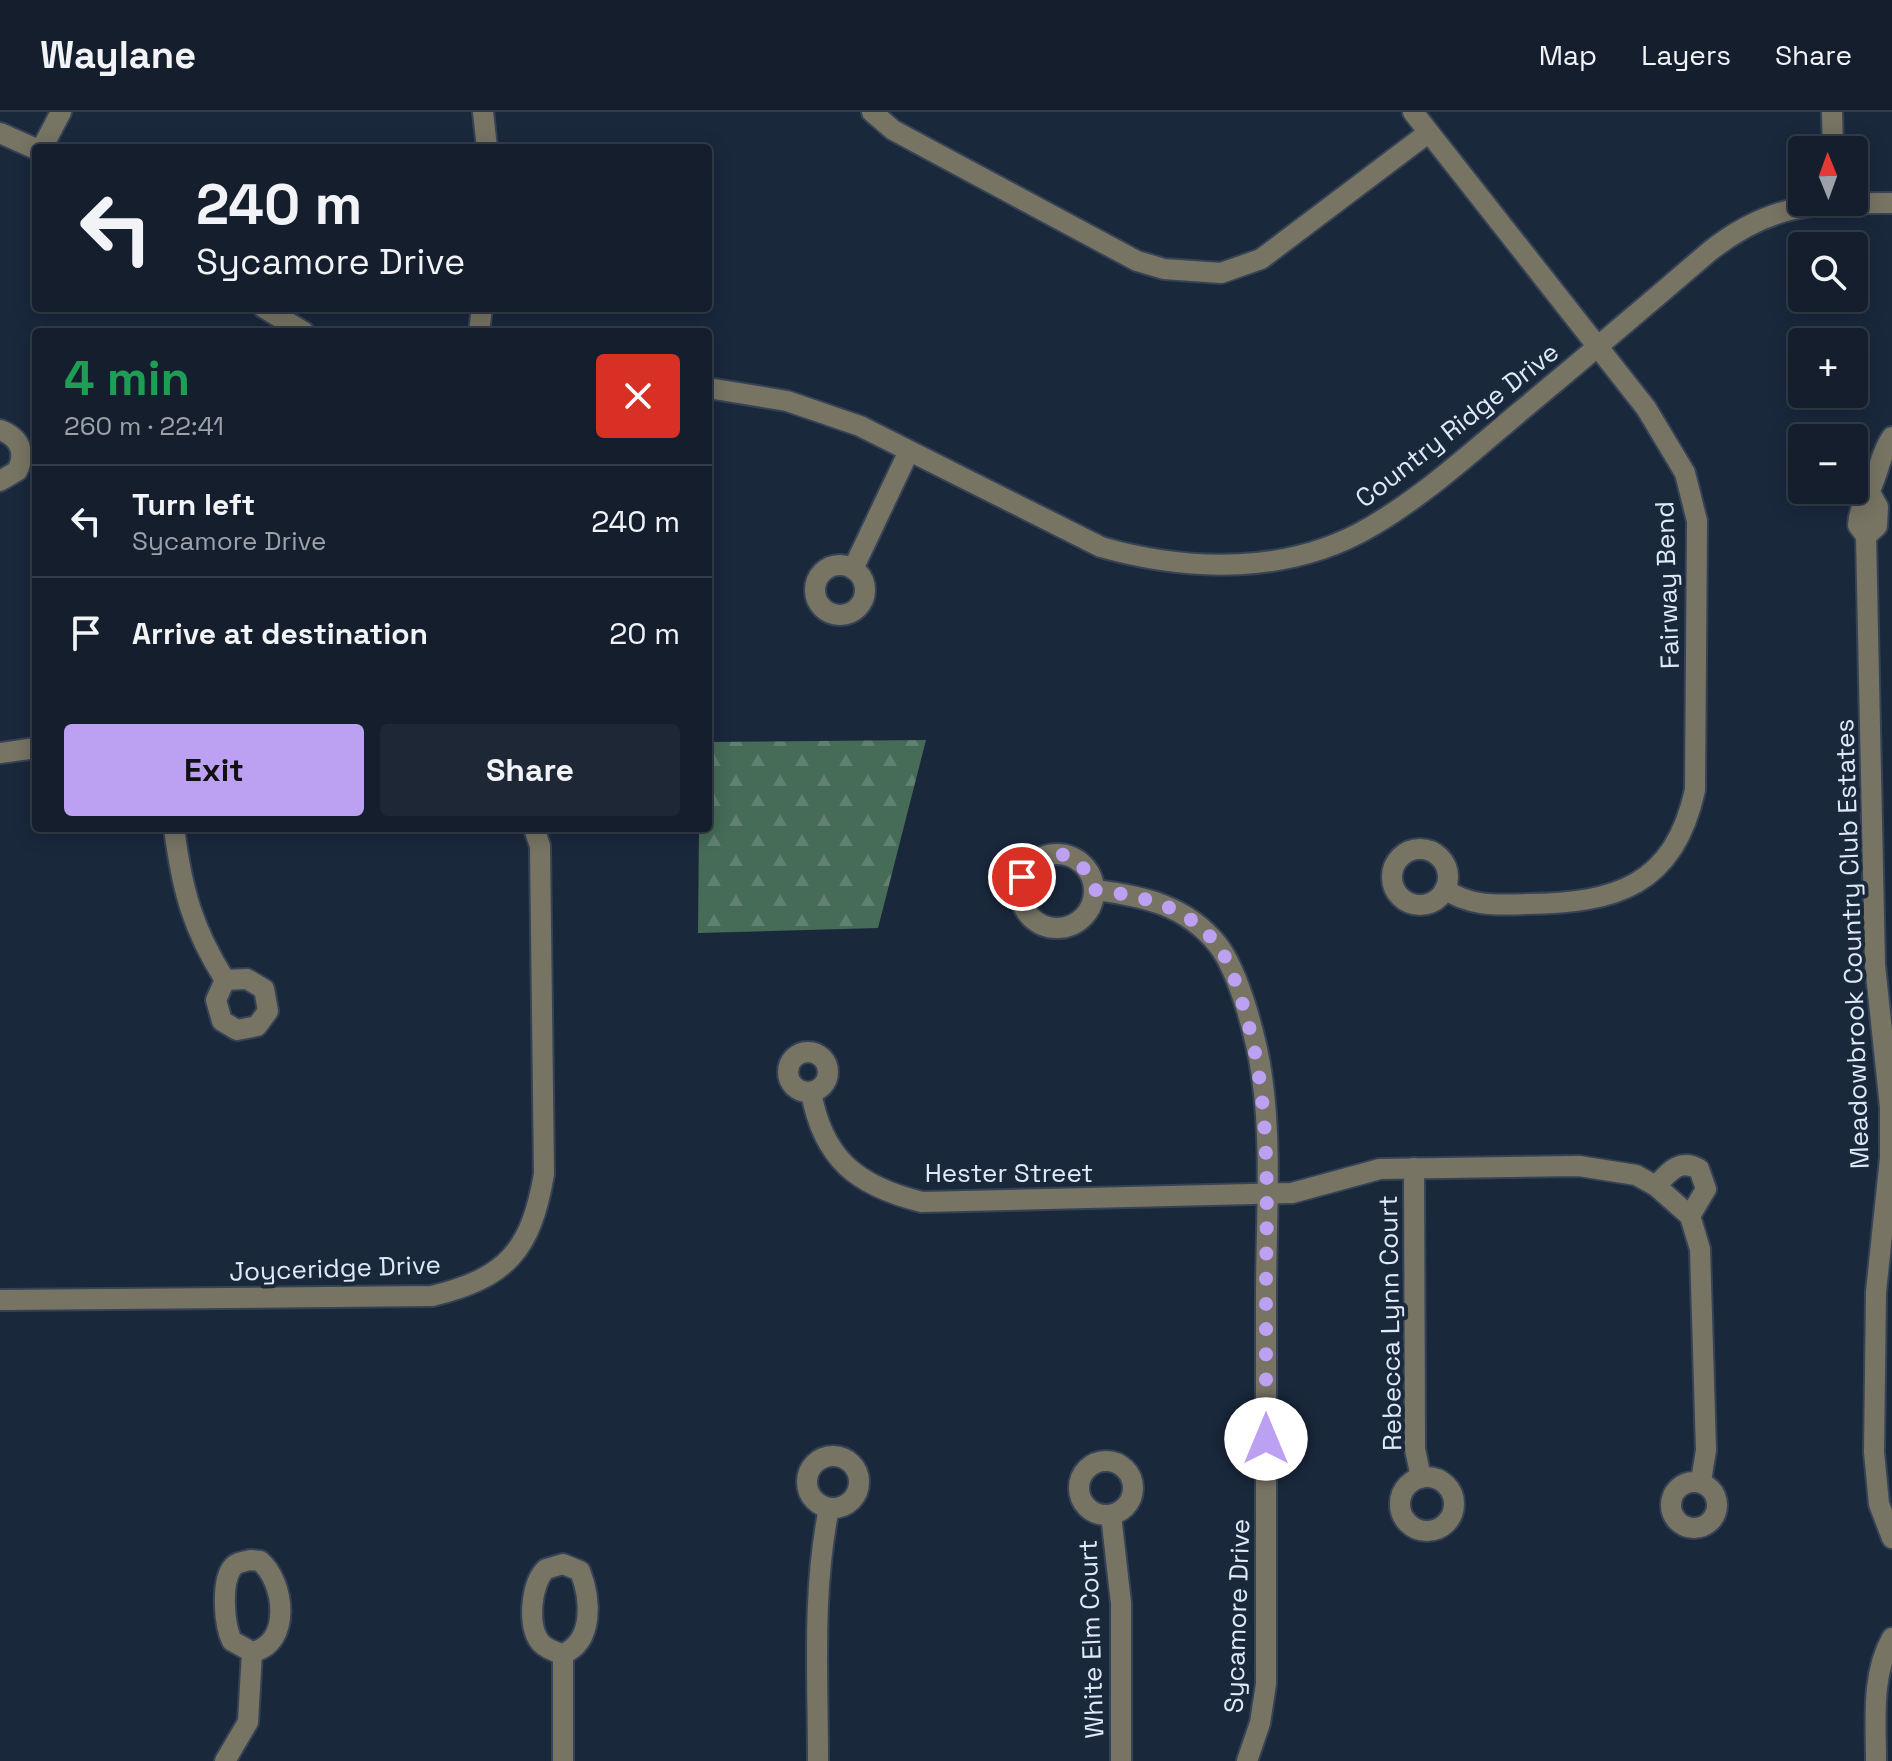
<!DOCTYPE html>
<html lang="en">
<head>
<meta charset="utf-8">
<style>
  body { margin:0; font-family:"Space Grotesk",sans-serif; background:#1d2735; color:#f1f3f6; height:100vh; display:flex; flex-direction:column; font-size:30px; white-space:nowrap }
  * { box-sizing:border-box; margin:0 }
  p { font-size:26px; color:#9da2aa }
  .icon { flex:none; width:44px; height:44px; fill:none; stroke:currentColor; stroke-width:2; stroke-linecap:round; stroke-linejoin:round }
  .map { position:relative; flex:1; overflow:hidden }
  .sheet { position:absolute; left:32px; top:216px; width:680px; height:504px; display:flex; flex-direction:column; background:#141e2d; border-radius:8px; box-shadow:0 4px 20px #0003,0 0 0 2px #333c49 }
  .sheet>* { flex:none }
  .top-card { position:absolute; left:32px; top:32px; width:680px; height:168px; border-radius:8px; box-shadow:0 4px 20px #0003,0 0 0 2px #333c49; background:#141e2d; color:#f1f3f6; overflow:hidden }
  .needle { width:52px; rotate:359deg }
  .controls { position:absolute; left:1788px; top:24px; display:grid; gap:16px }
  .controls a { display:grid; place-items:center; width:80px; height:80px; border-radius:8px; background:#141e2d; box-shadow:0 4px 20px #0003,0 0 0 2px #333c49; font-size:40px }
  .pin { position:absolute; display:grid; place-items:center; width:68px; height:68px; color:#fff; margin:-34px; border:4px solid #fff; border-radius:50%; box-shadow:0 2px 8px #0007 }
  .me { position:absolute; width:88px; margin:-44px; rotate:0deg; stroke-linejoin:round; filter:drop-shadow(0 0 6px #0008) }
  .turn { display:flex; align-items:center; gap:28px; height:168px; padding:0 32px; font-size:36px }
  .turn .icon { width:104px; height:104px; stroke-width:2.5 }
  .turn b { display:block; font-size:56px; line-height:68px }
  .round { display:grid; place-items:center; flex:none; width:84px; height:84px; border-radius:8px; background:#1d2735 }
  .summary { display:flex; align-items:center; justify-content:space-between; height:136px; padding:0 32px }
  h1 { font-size:48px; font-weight:700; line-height:60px; color:#1e9e55 }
  .action { display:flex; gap:16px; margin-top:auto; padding:16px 32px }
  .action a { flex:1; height:92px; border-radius:8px; background:#bca0f2; color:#111; font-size:32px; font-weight:700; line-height:92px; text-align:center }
  .action a+a { background:#1d2735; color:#f1f3f6 }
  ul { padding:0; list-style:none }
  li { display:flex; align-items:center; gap:24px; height:112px; padding:0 32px; border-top:2px solid #333c49 }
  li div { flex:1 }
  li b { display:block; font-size:30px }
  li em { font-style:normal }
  header { display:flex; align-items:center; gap:48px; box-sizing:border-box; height:112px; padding:0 40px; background:#141e2d; border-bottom:2px solid #333c49 }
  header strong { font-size:38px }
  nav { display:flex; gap:44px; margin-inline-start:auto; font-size:28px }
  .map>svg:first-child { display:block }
  .forest { fill:url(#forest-firs) }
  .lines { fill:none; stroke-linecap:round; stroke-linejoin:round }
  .minor-casing { stroke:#364356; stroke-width:24 }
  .minor { stroke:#787464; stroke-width:20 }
  .route { stroke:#bca0f2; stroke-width:14; stroke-dasharray:0 25.2 }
  .labels { text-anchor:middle; stroke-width:8; stroke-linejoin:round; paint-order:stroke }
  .street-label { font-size:26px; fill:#dfe9f7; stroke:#1a283c }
</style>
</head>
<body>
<header>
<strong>Waylane</strong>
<nav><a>Map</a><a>Layers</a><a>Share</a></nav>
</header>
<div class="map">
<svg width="1892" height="1649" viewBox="0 0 1892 1649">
  <defs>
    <pattern id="forest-firs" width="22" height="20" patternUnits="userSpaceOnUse" patternTransform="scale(2)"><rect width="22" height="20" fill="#466b57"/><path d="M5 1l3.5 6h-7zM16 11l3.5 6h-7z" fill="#608070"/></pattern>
  </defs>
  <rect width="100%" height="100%" fill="#1a283c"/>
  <path class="forest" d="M926,628L878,816L698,821L699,716H708V630Z"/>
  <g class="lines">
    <defs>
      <g id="minor">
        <path d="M483,0L487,36"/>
        <path d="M872,0L893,18L1137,149L1164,157L1221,161L1261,147L1428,21"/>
        <path d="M1413,0L1646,296L1685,361L1697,409L1695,678C1674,774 1616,791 1527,792C1498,793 1470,795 1445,777"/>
        <path d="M1832,0L1833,38"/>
        <path d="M0,21L36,37"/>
        <path d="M42,36L61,0"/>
        <path d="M264,196L304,220"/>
        <path d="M479,220L482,196"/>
        <path d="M708,276L787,289L860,314L1101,435C1189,460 1290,463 1372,414C1423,384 1470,342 1516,303C1581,249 1646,194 1710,139C1772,90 1817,91 1892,91"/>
        <path d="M0,318C19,325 27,340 17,359L0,369"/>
        <path d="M1892,325C1880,342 1879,360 1870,378C1865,392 1859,397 1858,413L1866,424L1875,853L1890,995V1046L1876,1180L1874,1340L1879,1392L1892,1426"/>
        <path d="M1866,424L1877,414L1878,395L1870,381"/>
        <circle cx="840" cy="478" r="25"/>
        <path d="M853,457L909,339"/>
        <path d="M0,641L36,636"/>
        <path d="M174,716C182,777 192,816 225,868"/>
        <circle cx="1420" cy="765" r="28"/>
        <circle cx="1057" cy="779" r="37"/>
        <path d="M1095,778C1143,784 1186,793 1218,833C1240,862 1257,929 1262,965C1272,1033 1266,1114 1266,1183C1266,1313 1266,1442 1266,1572L1260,1611L1247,1649"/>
        <path d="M247,867L264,877L268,899L257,914L237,918L222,909L216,888L225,868Z"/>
        <circle cx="808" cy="960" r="20"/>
        <path d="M811,980C823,1047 857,1074 922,1090L1292,1081L1380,1057L1579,1054L1636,1063L1656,1074L1690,1104L1700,1137L1706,1338L1701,1369"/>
        <path d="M1414,1056L1415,1337L1421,1366"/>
        <path d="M1656,1074C1669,1060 1679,1046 1699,1057L1706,1077L1690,1104"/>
        <path d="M0,1188L432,1184C507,1166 531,1138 544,1062L540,734L534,716"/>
        <circle cx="833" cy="1370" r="26"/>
        <circle cx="1106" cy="1376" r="27"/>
        <circle cx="1427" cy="1392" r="27"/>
        <circle cx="1694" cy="1393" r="23"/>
        <path d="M1111,1403L1121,1491V1649"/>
        <path d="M250,1448L260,1449C285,1470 292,1532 252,1540L232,1529C224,1513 221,1471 232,1456C236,1450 243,1450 250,1448Z"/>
        <path d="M563,1452L580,1459C591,1487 594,1529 563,1542C555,1540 546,1537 540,1530C527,1513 531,1471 546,1457Z"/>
        <path d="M563,1542V1649"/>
        <path d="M225,1649L248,1610L252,1540"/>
        <path d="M818,1649C818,1565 812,1479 829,1396"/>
        <path d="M1876,1649C1876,1608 1871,1563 1892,1526"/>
      </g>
    </defs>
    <use href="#minor" class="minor-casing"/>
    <use href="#minor" class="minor"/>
  </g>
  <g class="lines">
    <path class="route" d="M1022,765C1044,725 1084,741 1095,778C1142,784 1187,793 1218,834C1230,850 1236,872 1242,890C1271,980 1267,1075 1266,1168C1266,1221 1266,1274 1266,1327"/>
  </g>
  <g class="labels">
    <g class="street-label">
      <text transform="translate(1457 313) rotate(-38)" y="9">Country Ridge Drive</text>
      <text transform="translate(1667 473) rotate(-92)" y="9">Fairway Bend</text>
      <text transform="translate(1852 832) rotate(-92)" y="9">Meadowbrook Country Club Estates</text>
      <text x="1009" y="1070">Hester Street</text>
      <text transform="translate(335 1156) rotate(-2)" y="9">Joyceridge Drive</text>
      <text transform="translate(1390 1211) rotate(-91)" y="9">Rebecca Lynn Court</text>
      <text transform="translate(1237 1504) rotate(-88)" y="9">Sycamore Drive</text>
      <text transform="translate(1091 1527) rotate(-92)" y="9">White Elm Court</text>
    </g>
  </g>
</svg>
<div class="controls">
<a><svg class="needle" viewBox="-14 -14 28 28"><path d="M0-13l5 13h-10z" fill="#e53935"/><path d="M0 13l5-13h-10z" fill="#9da2aa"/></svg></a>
<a><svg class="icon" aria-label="search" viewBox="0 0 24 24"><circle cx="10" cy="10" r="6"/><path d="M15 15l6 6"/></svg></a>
<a>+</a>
<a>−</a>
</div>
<div class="pin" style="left:1022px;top:765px;background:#d93025"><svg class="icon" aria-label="arrive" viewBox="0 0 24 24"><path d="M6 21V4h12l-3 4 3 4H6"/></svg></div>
<svg class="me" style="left:1266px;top:1327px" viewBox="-20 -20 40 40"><circle r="19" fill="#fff"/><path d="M0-13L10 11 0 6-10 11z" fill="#bca0f2"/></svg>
<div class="top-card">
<div class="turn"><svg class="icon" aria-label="left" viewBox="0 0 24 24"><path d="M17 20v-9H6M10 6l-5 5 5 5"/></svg><div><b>240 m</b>Sycamore Drive</div></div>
</div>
<section class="sheet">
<div class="summary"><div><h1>4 min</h1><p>260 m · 22:41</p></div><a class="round" style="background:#d93025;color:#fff"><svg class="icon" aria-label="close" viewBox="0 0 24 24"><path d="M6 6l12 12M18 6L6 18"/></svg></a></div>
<ul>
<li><svg class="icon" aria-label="left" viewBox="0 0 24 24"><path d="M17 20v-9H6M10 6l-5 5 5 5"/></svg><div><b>Turn left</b><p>Sycamore Drive</p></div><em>240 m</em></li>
<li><svg class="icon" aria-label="arrive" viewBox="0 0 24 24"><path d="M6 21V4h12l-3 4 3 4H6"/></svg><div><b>Arrive at destination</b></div><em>20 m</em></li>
</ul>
<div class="action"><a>Exit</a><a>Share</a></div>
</section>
</div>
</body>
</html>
